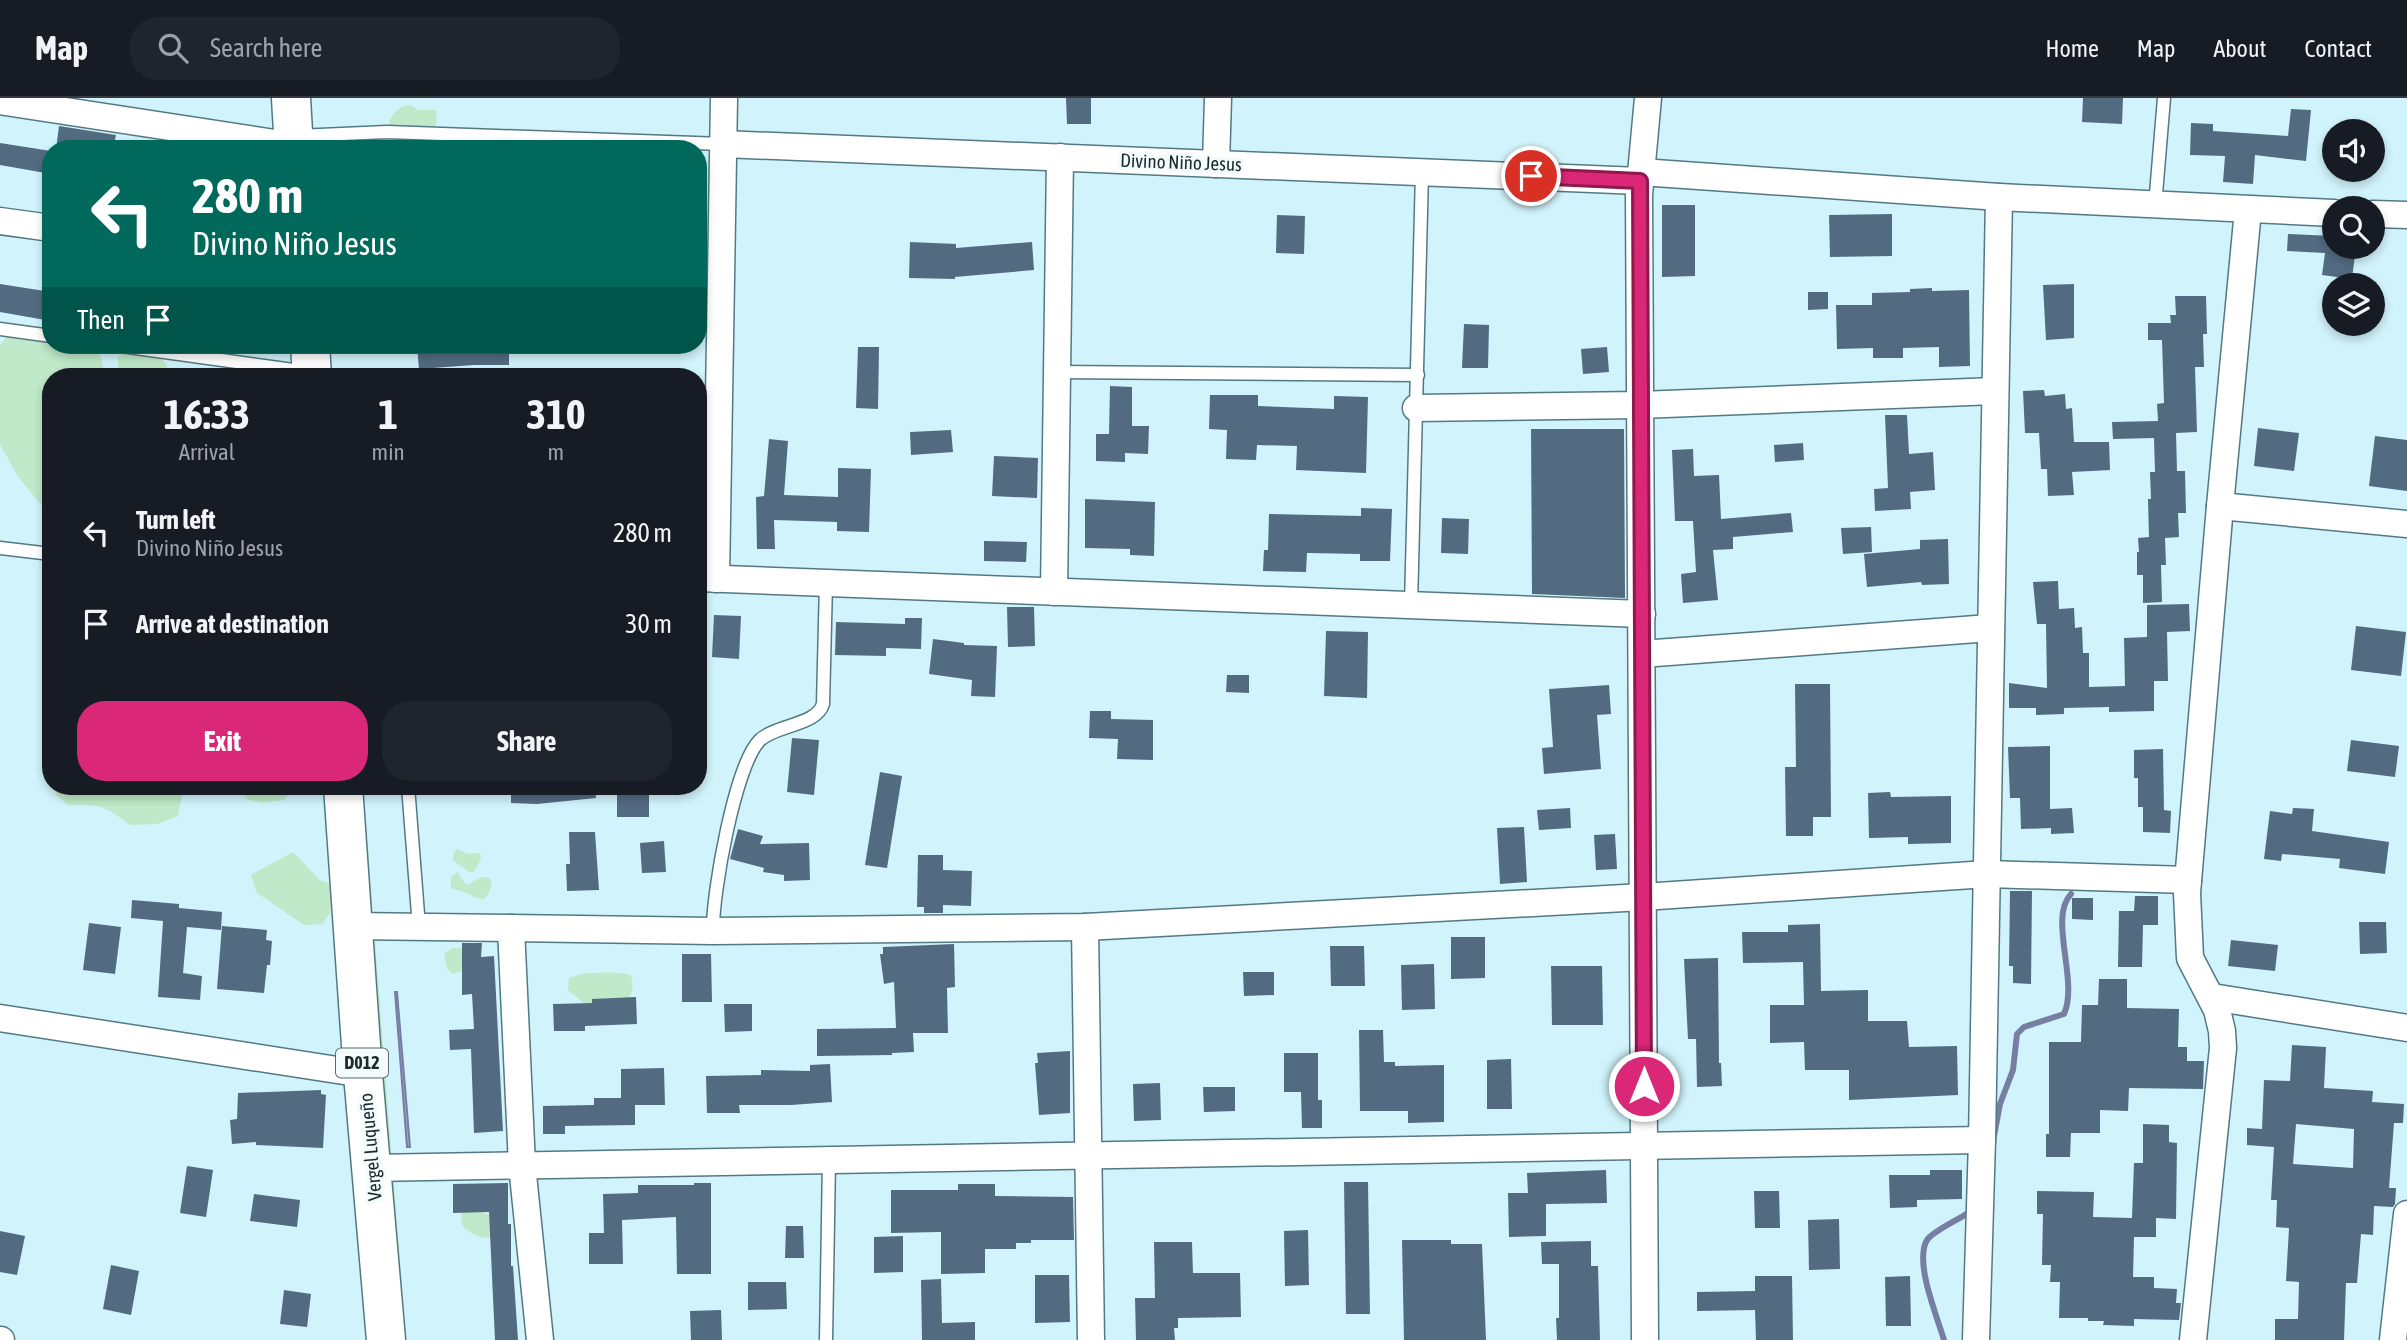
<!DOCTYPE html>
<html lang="en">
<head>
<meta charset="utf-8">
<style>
  body { margin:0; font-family:"Asap Condensed",sans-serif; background:#20242c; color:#f1f3f6; height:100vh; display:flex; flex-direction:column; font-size:26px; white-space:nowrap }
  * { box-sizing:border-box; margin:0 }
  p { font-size:23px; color:#9ea1a6 }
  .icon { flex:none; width:38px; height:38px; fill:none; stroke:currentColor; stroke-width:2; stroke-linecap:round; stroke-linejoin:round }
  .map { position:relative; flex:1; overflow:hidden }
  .panel { position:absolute; left:42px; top:270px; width:665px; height:427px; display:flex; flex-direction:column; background:#171b24; border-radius:28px; box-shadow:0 4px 10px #0003 }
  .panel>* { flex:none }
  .banner { position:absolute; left:42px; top:42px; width:665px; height:214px; border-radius:28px; box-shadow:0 4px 10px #0003; background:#00695c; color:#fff; overflow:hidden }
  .fabs { position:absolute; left:2322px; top:21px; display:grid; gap:14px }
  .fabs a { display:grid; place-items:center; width:63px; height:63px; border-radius:50%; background:#171b24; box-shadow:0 4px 10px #0003; font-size:35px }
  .pin { position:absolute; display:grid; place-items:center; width:60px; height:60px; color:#fff; margin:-30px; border:4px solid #fff; border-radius:50%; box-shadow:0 2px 7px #0007 }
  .me { position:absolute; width:77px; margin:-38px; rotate:0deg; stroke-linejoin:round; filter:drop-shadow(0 0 5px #0008) }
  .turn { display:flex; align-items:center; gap:24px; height:147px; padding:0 35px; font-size:32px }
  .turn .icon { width:91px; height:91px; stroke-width:2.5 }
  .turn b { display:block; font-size:49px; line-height:60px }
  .then { display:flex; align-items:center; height:66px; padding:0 35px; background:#0003; gap:14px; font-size:26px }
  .eta { display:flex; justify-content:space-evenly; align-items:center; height:119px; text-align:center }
  .eta b { font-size:42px; font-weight:700; line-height:49px }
  .button { display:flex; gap:14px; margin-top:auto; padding:14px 35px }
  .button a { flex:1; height:80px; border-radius:28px; background:#db2777; color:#fff; font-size:28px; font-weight:700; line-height:80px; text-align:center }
  .button a+a { background:#20242c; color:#f1f3f6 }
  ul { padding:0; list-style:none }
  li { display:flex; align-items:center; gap:21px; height:91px; padding:0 35px }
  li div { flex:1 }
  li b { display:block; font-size:26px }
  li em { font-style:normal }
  header { display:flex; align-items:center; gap:42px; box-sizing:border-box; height:98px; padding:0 35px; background:#171b24; border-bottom:2px solid #363941 }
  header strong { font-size:33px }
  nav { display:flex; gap:38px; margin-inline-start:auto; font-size:24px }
  .search { width:490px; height:63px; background:#20242c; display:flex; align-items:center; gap:18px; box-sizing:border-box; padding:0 24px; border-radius:28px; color:#9ea1a6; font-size:26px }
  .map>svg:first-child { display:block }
  .green { fill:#bfe9c8 }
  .water { fill:#9ea4d2; stroke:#767fa1; stroke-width:2 }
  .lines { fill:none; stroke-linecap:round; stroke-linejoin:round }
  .stream { stroke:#767fa1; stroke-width:6 }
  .building { fill:#536b81; fill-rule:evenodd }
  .service-casing { stroke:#537983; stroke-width:15 }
  .minor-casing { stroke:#537983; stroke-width:29 }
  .primary-casing { stroke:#537983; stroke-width:41 }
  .service { stroke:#fff; stroke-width:12 }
  .minor { stroke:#fff; stroke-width:26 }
  .primary { stroke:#fff; stroke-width:38 }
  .route-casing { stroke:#8e194d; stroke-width:18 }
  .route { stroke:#db2777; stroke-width:12 }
  .labels { text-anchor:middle; stroke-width:7; stroke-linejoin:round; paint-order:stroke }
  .shield { fill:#f3fbfd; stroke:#5b696c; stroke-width:2 }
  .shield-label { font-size:18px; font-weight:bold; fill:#1a2a2e }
  .street-label { font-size:19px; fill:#1a2a2e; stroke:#f3fbfd }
</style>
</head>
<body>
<header>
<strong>Map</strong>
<div class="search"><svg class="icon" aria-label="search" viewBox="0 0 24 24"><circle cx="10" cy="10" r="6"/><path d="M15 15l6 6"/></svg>Search here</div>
<nav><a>Home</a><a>Map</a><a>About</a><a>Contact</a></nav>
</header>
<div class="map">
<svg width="2407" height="1242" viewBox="0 0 2407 1242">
  <rect width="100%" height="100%" fill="#d1f3fb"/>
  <g class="green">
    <path d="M411,7L418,12H436L437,22L434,30L447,51H391L395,42L389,23C395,13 399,8 411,7Z"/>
    <path d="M11,233H51V247H97L106,278H51V416L46,413L17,377L0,346V247Z"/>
    <path d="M125,254L157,257L167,267L165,278H123L118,269V259Z"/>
    <path d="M55,688H184L178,718L157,726L130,727C105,708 100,706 68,707L56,697Z"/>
    <path d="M239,688H295L284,702L263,705L248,702Z"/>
    <path d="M359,688H363L406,1242H401Z"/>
    <path d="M457,751L468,756L480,755L481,761L474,774H469L453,762L454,754Z"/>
    <path d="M293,754L320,782L337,789L335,808L322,826L304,827L257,795L251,777Z"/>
    <path d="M458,774L462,782L467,787L481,779L490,780L492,785C487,803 484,804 468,796C463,793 456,792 451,790V779Z"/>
    <path d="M452,850H461L465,853L461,873L453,876L447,871L444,856Z"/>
    <path d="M584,875C597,876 620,872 631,878C634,889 633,897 624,905L585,906L568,892L569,880Z"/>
    <path d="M481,1111L483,1115L496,1119L492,1139C482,1142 468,1135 462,1127L461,1113Z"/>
  </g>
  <path class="water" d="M395,894H397L410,1049H407Z"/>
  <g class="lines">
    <g class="stream">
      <path d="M1994,1038L2000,1006L2013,972L2017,936L2024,929L2064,916C2079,883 2048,820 2071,796"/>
      <path d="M1944,1242C1937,1218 1914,1164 1927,1142C1933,1133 1958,1122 1968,1115"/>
    </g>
  </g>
  <g class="building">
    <path d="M1066,0H1091V26H1067Z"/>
    <path d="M2083,0H2123L2122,26L2082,24Z"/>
    <path d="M2291,11L2311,12L2306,63L2255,57L2253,86L2223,84L2225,58L2190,57L2191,25L2213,26V33L2288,38Z"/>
    <path d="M59,28L116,37L113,51H56Z"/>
    <path d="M0,45L51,53V76L0,67Z"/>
    <path d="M1662,107H1695V178L1662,179Z"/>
    <path d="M1892,116V158L1830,159L1829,117Z"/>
    <path d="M1277,117L1305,118L1304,156L1276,155Z"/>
    <path d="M2288,136L2334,138V149H2356L2352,181L2322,177L2325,155L2287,153Z"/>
    <path d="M910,144L956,146V150L1032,144L1034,172L955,179V181L909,180Z"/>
    <path d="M0,186L51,194V223L0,214Z"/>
    <path d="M2074,186V240L2046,242L2043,187Z"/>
    <path d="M1932,190V193L1969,192L1970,268L1939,269V249L1903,250V260H1873V250L1837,251L1836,207H1872V195L1910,194V191Z"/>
    <path d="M1808,194H1828V211L1808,212Z"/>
    <path d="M2175,198H2206L2207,236H2203L2204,269H2195L2197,334L2176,335L2177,373H2185L2186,415H2178L2179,439L2165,440L2166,467H2161L2162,504L2143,505V477H2137V454H2139L2138,440L2149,439L2148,401H2151L2150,374H2155L2154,340L2113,341L2112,324L2158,323L2157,306L2164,305L2162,242H2148V225H2171L2170,217H2176Z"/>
    <path d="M1464,226L1489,227L1488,270H1462Z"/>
    <path d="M417,247H509V267H474L419,271Z"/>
    <path d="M858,249H879L878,311L856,310Z"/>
    <path d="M1607,249L1609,274L1583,276L1581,251Z"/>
    <path d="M1110,288L1132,289V328H1149L1148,356L1125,355V364L1096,363V336H1109Z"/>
    <path d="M2044,292L2045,298L2065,296L2066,311L2072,310L2074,344H2109L2110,372L2072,374L2074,397L2048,398L2047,371H2041L2039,335H2025L2023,293Z"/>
    <path d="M1210,297H1258V308L1334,311V298L1368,299L1366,375L1296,372L1297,348L1257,347L1256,362L1226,361L1227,332L1209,331Z"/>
    <path d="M1885,317H1907L1909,356L1933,354L1935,392L1910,394L1911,411L1875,413L1874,391L1888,390Z"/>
    <path d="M2258,330L2299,335L2294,373L2254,368Z"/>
    <path d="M1531,331H1624L1625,500L1532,496Z"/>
    <path d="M951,332L953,354L911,357L910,334Z"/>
    <path d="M2375,338L2407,342V393L2369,388Z"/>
    <path d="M769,341L788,343L784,397L838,399V370L871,371L869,434L837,433V424L774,422L775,451H757L756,399L764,398Z"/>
    <path d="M1803,345L1804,362L1775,364L1774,347Z"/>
    <path d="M1693,351L1694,378L1719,377L1721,421L1791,415L1793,434L1733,439V451L1713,452L1718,502L1683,505L1681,476L1696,474L1693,423H1675L1672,352Z"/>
    <path d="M994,358L1038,360L1037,400L992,398Z"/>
    <path d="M1085,401L1155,404L1154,458L1130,457V451L1085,450Z"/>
    <path d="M1361,410L1392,411L1390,463H1360V456L1307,455L1306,474L1263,473L1264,452H1268L1269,416L1361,418Z"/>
    <path d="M1442,420L1469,421L1468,456L1441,455Z"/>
    <path d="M1871,429L1872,454L1843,456L1841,430Z"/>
    <path d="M1948,441L1949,486L1922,487L1921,484L1867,489L1864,456L1920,451V442Z"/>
    <path d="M984,443L1027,444L1026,464L984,463Z"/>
    <path d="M2058,483L2059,511L2074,510L2075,530L2082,529L2083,555H2089V589L2125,588L2124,540L2147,539V507L2189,506L2190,533L2167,534L2168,583H2154V613L2109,614V609L2064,610V616L2036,617V610H2009V585L2047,590L2046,526H2037L2033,484Z"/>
    <path d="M1007,509H1034L1035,548L1008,549Z"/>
    <path d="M714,517L741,518L739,561L712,559Z"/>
    <path d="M905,520H922L921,551L886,550V558L835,557L836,524L905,526Z"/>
    <path d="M2356,528L2406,534L2401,578L2351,572Z"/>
    <path d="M1326,533L1368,534L1367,600L1324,598Z"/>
    <path d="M933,541L964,545V547L997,548L995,599L971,598L972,582L929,576Z"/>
    <path d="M1227,577H1249V595L1226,594Z"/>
    <path d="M1795,586H1830L1831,719H1813V738H1786L1785,669H1796Z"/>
    <path d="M1609,587L1611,616L1597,617L1601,671L1544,676L1542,650L1553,649L1549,591Z"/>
    <path d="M1090,613H1111V621L1153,622V662L1117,661L1118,641L1089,640Z"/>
    <path d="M792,640L819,642L814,697L787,694Z"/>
    <path d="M2351,642L2399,648L2395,679L2347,673Z"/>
    <path d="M2050,648V711L2072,710L2074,735L2051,736V730L2021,731L2020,700H2010L2008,649Z"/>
    <path d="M2163,651L2164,712L2171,713L2170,735L2143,734V709H2138V680H2134V652Z"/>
    <path d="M880,674L902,678L887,770L865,767Z"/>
    <path d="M511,688H595L596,700L537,706L511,705Z"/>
    <rect x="617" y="688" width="32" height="31"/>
    <path d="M1890,694L1891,699L1951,698V745L1908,746V739L1869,740L1868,695Z"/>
    <path d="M1570,710L1571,730L1539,732L1537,712Z"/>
    <path d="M2293,710L2314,711L2312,733L2389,744L2385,776L2339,770L2340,761L2282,756L2281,763L2264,761L2270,713L2292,716Z"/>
    <path d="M1524,729L1527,784L1500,786L1497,730Z"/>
    <path d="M738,731L763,738L760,746L809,745L810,782L784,783V777L763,774L764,770L730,761Z"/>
    <path d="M569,734H595L599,792L567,793L566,766H570Z"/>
    <path d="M1615,736L1617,771L1596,772L1594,737Z"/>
    <path d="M664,743L666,774L642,775L640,745Z"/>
    <path d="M918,757H943V772L972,773L971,808L943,807V815H924V809H917Z"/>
    <path d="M2010,793H2032L2031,886L2013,885V868H2009Z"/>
    <path d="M2135,798H2158V827H2143L2142,869H2118L2119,813H2134Z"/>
    <path d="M2072,800H2093V822L2072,821Z"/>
    <path d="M132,802L179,806V810L222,814L221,832L187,829L183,875L202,878L200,902L158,899L163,823L131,820Z"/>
    <path d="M2359,824H2386L2387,855L2360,856Z"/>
    <path d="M89,825L121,829L115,876L83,872Z"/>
    <path d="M1820,826L1821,893L1868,892V923H1907L1909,949L1957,948L1958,997L1849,1002V972H1805L1804,944L1770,945V907H1804L1803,864L1743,865L1742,834H1788V827Z"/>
    <path d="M222,828L267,832L266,842L272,843L270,867H267L264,895L217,891Z"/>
    <path d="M1451,839H1485V880L1451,881Z"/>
    <path d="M2231,842L2278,847L2275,873L2228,868Z"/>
    <path d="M462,845H482L481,859L494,858L503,1033L474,1035L471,951L450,952L449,932L474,931L472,896L462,897Z"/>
    <path d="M954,846L955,889L947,890L948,935H913L914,954L892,955V957L817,958V931L896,930L894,884L884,886L880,856H883V849Z"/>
    <path d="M1330,848H1364L1365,888H1331Z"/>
    <path d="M682,856H711L712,904H682Z"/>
    <path d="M1718,860L1719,965H1721L1722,988L1697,989L1696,941H1688L1684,861Z"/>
    <path d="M1434,866L1435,911L1402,912L1401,867Z"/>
    <path d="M1551,868H1602L1603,927H1552Z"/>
    <path d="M1243,874H1274V897L1244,898Z"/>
    <path d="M2099,881H2127V910L2179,911L2178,949H2187V963H2204L2203,991L2129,990L2128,1013L2100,1012V1035H2071L2070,1059H2046V1036H2049V944H2081L2082,907H2098Z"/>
    <path d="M636,899L637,926L585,928V933H554L553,906L592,905V901Z"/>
    <path d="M724,906H752V933L725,934Z"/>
    <path d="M1359,932H1383L1384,964H1395V968L1444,967V1024L1408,1025V1013H1360Z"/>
    <path d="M2292,947L2326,949L2324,990L2373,993L2372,1004L2404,1006L2403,1025H2394L2389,1090H2396L2395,1106L2393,1109L2374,1108L2373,1137L2361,1136L2357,1185H2346L2344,1242H2275V1221H2298L2299,1184L2286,1183L2289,1130L2276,1129L2277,1102H2271L2274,1049L2247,1047V1030L2262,1031L2264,982L2290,983ZM2296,1026L2354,1031L2353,1070L2293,1066Z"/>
    <path d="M1070,953V1015L1039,1017L1035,965H1038L1037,955Z"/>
    <path d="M1284,955H1318V1002H1322V1030H1302L1301,994H1284Z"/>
    <path d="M1511,961L1512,1011H1487V962Z"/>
    <path d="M830,966L832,1004L791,1007H739L740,1015H707L706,978L761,977V972L810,973V967Z"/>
    <path d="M664,970L665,1007H635V1027L565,1028V1036H543V1008L594,1007V1000H621V971Z"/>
    <path d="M1160,985L1161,1022L1134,1023L1133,986Z"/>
    <path d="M1203,989H1235V1013L1204,1014Z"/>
    <path d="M321,992V996L326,997L323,1050L256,1047V1044L232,1046L230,1022L237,1021L238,995Z"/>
    <path d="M2143,1026L2169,1027V1044L2177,1045L2176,1121L2156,1120V1139H2134L2133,1179H2154V1190L2177,1191L2176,1205H2181L2179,1222L2134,1221V1228L2103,1227L2104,1223H2088V1220H2059L2060,1184H2050L2051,1167H2042L2043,1116H2037V1093L2094,1094L2093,1119L2132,1120L2134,1065H2143Z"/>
    <path d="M187,1068L213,1072L206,1119L180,1115Z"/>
    <path d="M1606,1072L1607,1105L1546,1106V1138L1509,1139L1508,1095H1528L1527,1075Z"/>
    <path d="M1930,1072H1962V1101L1917,1102V1109L1890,1110L1889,1077H1930Z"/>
    <path d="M1344,1084H1368L1370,1216H1346Z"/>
    <path d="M508,1085V1126H511V1168H513L518,1242H495L489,1114L453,1115V1086Z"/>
    <path d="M694,1085H711V1176H677L676,1119L622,1122L623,1166H589V1135H604L603,1096L638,1095V1087H694Z"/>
    <path d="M958,1086H995V1098L1073,1099L1074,1142H1031V1145H1016V1151H985V1175L941,1176V1134L891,1135V1092H958Z"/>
    <path d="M1754,1093H1779L1780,1130H1755Z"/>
    <path d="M254,1096L300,1102L297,1129L250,1123Z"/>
    <path d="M1839,1121L1840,1171L1809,1172L1808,1122Z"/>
    <path d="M786,1128H803L804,1160H785Z"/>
    <path d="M1308,1132L1309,1187L1285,1188L1284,1133Z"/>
    <path d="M0,1133L25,1138L17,1177L0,1174Z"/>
    <path d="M903,1138V1174L874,1175V1139Z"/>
    <path d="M1402,1142H1451V1146H1482L1486,1242H1404Z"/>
    <path d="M1591,1143V1168H1598L1600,1242H1557L1556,1220H1559V1166H1542L1541,1144Z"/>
    <path d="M1154,1144H1192L1193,1175H1240L1241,1219L1178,1220V1230H1174L1175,1242H1136L1135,1200H1155Z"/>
    <path d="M111,1167L139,1173L131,1217L103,1211Z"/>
    <path d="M1035,1177H1069L1070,1224L1035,1225Z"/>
    <path d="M1755,1178H1792L1793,1242H1756L1755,1212L1697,1213V1194L1755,1193Z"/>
    <path d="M1910,1178L1911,1228H1886L1885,1179Z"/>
    <path d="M941,1181L942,1225L975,1224V1242H922L921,1182Z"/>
    <path d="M748,1184H786L787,1211L748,1212Z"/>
    <path d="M284,1192L311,1196L307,1229L280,1226Z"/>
    <path d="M721,1212L722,1242H691L690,1213Z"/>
  </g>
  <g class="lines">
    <defs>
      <g id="service">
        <path d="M297,38L387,34L723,46"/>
        <path d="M2155,108L2164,0"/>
        <path d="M0,231L51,238"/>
        <path d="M114,247L308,274"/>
        <path d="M1057,274L1418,277"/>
        <path d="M0,450L51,456"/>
        <path d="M1411,508L1422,74"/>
        <path d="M408,688L419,829"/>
        <path d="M713,833C712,797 735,666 760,642C776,627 817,627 823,606L826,485"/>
        <path d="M826,1242L829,1062"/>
      </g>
      <g id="minor">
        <path d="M0,3L294,48"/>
        <path d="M723,46L1640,83"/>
        <path d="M1216,66L1218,0"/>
        <path d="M1641,74L1999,99L2334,115"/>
        <path d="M2373,116L2407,117"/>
        <path d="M0,123L51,130"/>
        <path d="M1416,310L1640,307L1995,293"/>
        <path d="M2220,408L2407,426"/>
        <path d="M698,480L1642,516"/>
        <path d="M716,481L724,0"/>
        <path d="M1054,494L1060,59"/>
        <path d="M1642,556L1990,530"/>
        <path d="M352,828L511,830L522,1067L540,1242"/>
        <path d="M1085,829L1091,1242"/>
        <path d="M511,830L713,833L1085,829L1643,799L1987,776L2188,782"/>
        <path d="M2212,899L2407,930"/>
        <path d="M0,920L363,976"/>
        <path d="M372,1070L1982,1042"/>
        <path d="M0,1242H1"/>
        <path d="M1645,1242L1639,97L1648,0"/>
        <path d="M1976,1242L1982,1042L1999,99"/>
        <path d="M2193,1242L2223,950L2222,933L2217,912L2190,860L2187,795L2220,408L2248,112"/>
        <path d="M2393,1242L2407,1116"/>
      </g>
      <g id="primary">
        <path d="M291,0L294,51"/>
        <path d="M310,247L312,278"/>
        <path d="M343,688L363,976L386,1242"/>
      </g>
    </defs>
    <use href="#service" class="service-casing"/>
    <use href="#minor" class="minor-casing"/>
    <use href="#primary" class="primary-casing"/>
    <use href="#service" class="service"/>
    <use href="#minor" class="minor"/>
    <use href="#primary" class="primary"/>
  </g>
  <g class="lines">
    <defs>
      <path id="route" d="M1531,78L1640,83L1644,988"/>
    </defs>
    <use href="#route" class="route-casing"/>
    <use href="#route" class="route"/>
  </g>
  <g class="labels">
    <rect class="shield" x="336" y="950.5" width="52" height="29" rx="5"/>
    <g class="shield-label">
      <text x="362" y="971">D012</text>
    </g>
    <g class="street-label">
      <text transform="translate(1181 64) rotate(2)" y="7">Divino Niño Jesus</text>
      <text transform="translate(370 1049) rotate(-95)" y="7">Vergel Luqueño</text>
    </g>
  </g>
</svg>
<div class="fabs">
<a><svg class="icon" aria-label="sound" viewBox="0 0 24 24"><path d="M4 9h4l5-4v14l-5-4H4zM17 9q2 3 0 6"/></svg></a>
<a><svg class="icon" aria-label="search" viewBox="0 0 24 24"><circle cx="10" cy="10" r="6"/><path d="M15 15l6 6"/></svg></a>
<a><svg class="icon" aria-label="layers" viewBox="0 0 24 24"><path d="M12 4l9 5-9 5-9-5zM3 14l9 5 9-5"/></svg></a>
</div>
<div class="pin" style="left:1531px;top:78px;background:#d93025"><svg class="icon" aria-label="arrive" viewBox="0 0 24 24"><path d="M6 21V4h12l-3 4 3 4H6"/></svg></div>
<svg class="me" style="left:1644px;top:988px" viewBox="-20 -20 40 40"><circle r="17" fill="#db2777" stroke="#fff" stroke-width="3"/><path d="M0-11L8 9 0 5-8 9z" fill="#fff"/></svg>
<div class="banner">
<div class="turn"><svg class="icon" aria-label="left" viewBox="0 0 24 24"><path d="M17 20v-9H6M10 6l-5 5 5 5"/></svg><div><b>280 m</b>Divino Niño Jesus</div></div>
<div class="then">Then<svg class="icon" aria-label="arrive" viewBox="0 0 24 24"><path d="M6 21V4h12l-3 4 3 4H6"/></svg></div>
</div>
<section class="panel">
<div class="eta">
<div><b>16:33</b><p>Arrival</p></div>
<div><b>1</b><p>min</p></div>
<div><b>310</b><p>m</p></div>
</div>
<ul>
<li><svg class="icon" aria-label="left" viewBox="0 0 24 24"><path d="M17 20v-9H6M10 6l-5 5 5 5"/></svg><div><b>Turn left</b><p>Divino Niño Jesus</p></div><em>280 m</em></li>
<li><svg class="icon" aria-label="arrive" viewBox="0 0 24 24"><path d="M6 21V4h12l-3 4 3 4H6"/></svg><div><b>Arrive at destination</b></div><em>30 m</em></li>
</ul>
<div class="button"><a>Exit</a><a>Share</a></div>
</section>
</div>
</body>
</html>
